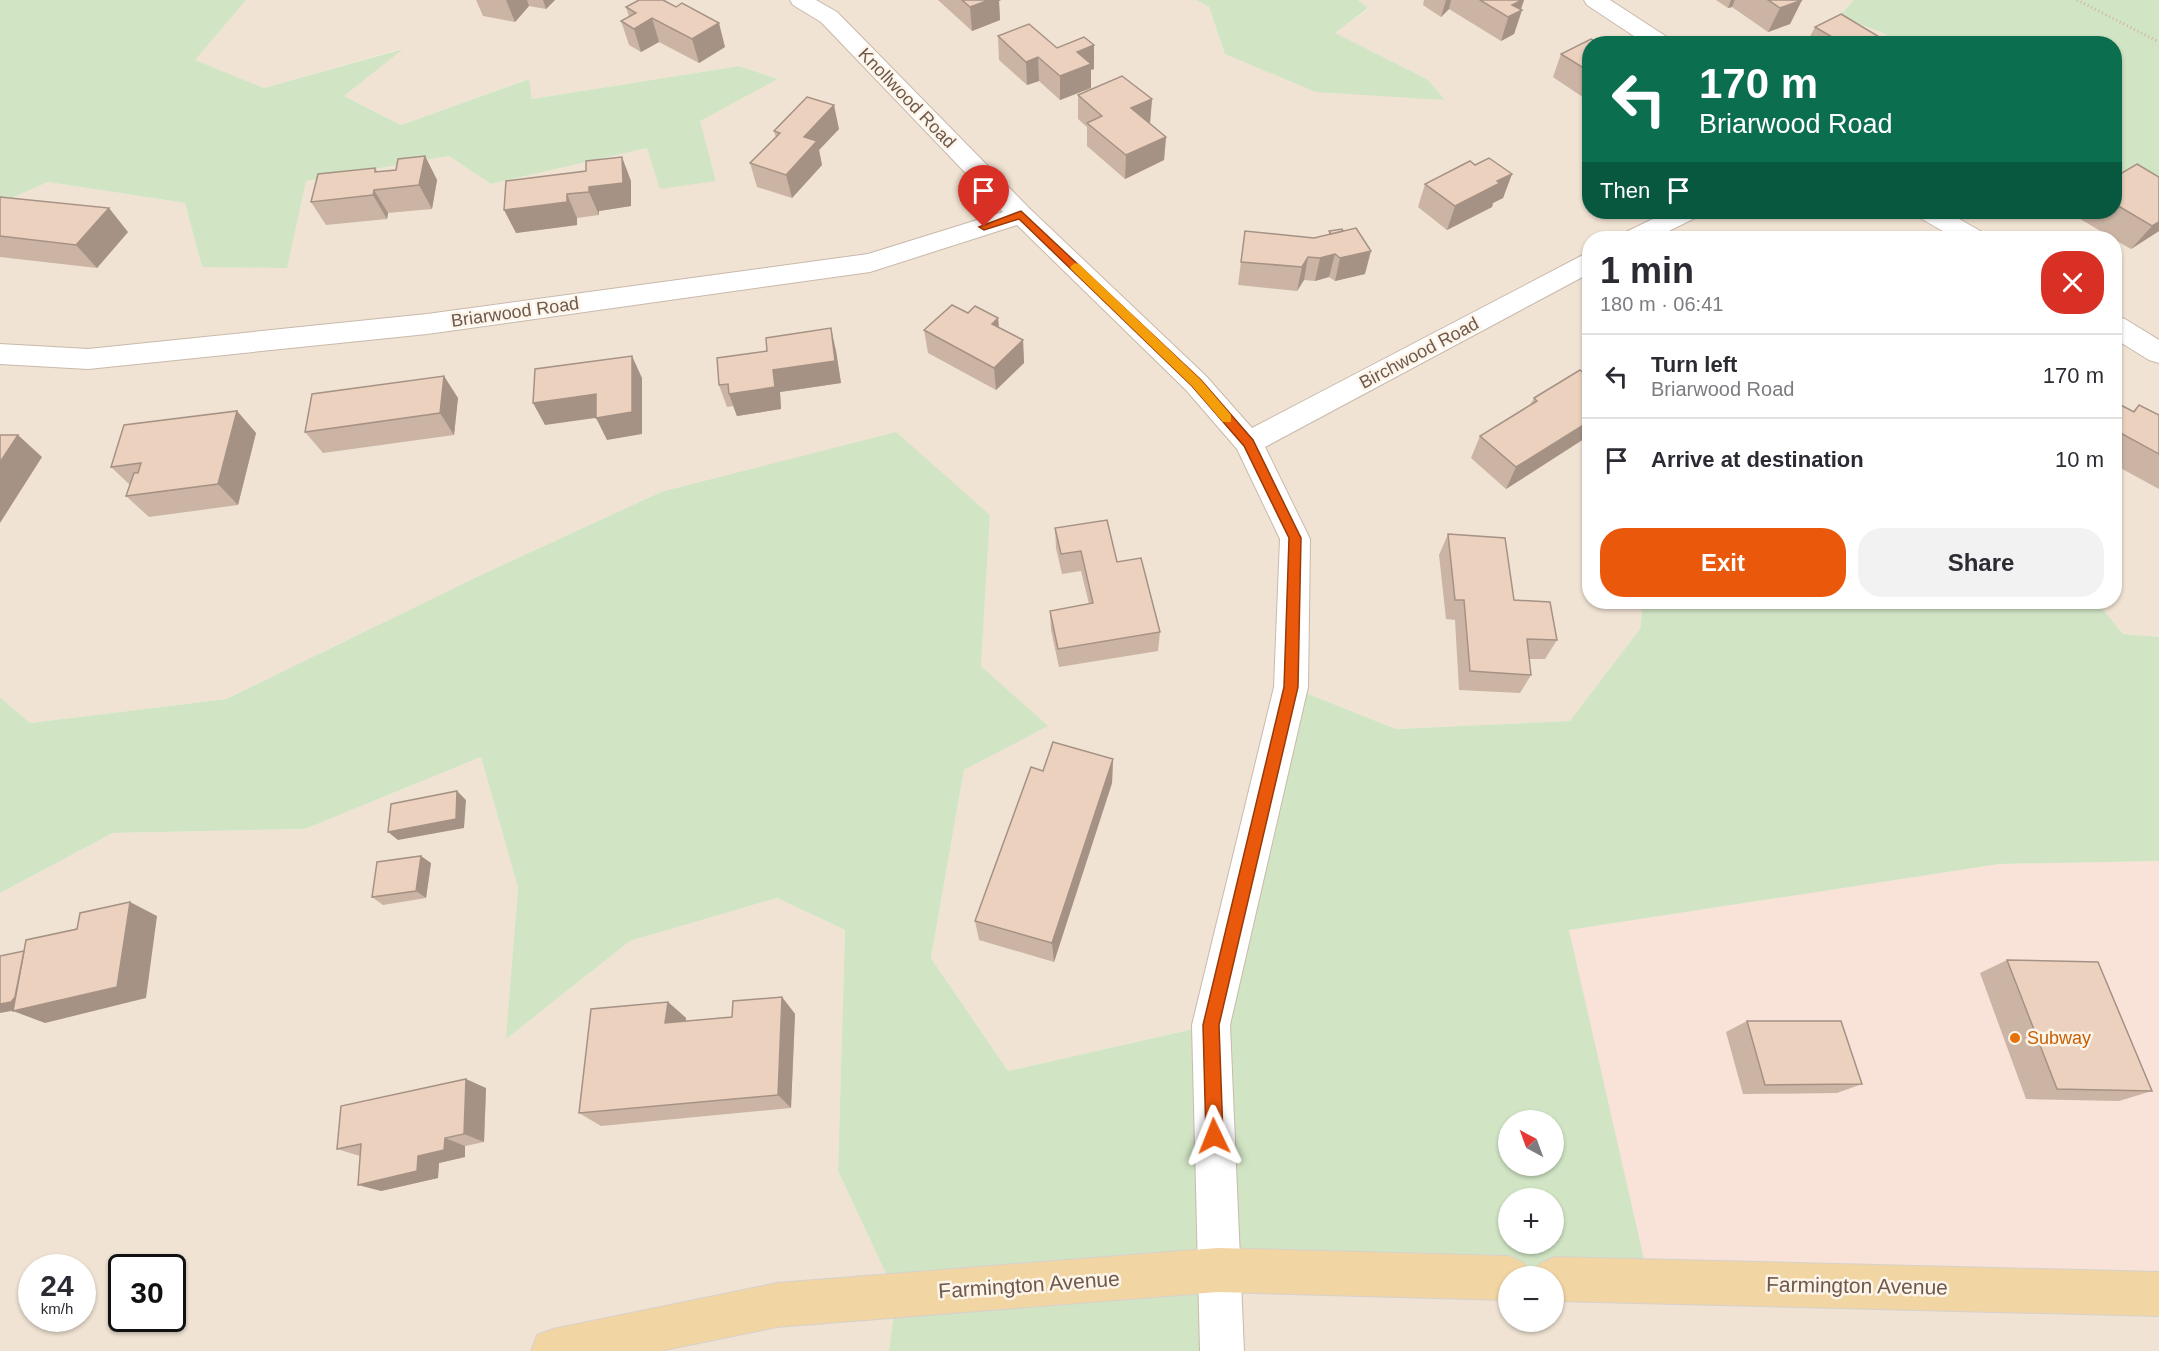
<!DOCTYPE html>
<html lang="en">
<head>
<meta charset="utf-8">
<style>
  body { margin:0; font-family:Helvetica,sans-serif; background:#f2f2f3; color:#2b2b33; height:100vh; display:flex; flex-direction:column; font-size:22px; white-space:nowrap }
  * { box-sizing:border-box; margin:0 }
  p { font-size:20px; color:#7c7c81 }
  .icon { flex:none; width:33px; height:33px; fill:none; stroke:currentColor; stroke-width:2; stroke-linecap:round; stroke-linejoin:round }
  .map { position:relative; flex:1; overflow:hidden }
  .drawer { position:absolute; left:1582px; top:231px; width:540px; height:378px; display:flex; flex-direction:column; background:#fff; border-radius:24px; box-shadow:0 2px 4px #0004 }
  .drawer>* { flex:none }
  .hud { position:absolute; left:1582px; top:36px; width:540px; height:183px; border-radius:24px; box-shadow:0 2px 4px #0004; background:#0b6e4f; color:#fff; overflow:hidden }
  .needle { width:39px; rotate:319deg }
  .fabs { position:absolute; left:1498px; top:1110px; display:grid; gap:12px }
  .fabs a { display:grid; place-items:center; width:66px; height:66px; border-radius:50%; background:#fff; box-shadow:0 2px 4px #0004; font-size:30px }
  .speed { position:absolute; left:18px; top:1254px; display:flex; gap:12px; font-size:30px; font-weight:700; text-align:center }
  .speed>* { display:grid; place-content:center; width:78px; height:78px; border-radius:50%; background:#fff; box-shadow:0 2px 4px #0004; line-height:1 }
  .speed small { font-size:15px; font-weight:400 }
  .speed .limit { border:3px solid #111; border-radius:9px; background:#fff; color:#111 }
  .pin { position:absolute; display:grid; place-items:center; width:51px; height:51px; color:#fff; margin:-62px -26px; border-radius:50% 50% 50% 0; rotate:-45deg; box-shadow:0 0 6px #0007 }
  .pin .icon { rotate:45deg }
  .me { position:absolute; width:66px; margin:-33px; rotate:358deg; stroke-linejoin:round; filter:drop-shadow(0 0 4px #0008) }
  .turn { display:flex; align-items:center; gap:21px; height:126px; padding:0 18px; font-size:27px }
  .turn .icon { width:78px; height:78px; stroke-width:2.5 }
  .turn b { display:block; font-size:42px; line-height:51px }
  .then { display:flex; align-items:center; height:57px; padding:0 18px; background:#0003; gap:12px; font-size:22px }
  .round { display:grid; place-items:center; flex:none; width:63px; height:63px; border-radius:24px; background:#f2f2f3 }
  .head { display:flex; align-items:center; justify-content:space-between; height:102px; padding:0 18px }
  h1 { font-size:36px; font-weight:700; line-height:45px }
  .primary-button { display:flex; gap:12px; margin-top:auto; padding:12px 18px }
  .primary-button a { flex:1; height:69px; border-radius:24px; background:#ea580c; color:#fff; font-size:24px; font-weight:700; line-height:69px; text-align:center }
  .primary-button a+a { background:#f2f2f3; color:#2b2b33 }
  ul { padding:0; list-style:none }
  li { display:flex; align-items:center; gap:18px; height:84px; padding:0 18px; border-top:2px solid #e1e1e2 }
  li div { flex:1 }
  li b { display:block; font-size:22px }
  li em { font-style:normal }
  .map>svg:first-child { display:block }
  .residential { fill:#f0e3d3; fill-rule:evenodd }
  .commercial { fill:#f9e2d8 }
  .green { fill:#d1e5c4; fill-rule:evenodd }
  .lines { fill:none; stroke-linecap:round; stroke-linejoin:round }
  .street-casing { stroke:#c9b9ab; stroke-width:2 }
  .primary-casing { stroke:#d7d1cd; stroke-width:2 }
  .path { stroke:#d0b4a2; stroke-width:3; stroke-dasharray:1 3; stroke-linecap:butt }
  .street { fill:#fff; fill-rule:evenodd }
  .primary { fill:#f1d5a3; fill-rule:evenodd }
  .wall { fill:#cbb4a3 }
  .shaded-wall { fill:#a59285 }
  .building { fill:#ecd1be; stroke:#a59285; stroke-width:1.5 }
  .route { fill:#ea580c; stroke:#983908; stroke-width:1.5 }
  .slow { fill:#f59e0b }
  .food-dot { fill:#e8710a; stroke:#fdf5e9; stroke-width:2 }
  .labels { text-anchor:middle; stroke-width:5; stroke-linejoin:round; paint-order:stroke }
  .street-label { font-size:18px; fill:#6f594c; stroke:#fdf5e9 }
  .food-label { font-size:18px; fill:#c56008; stroke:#fdf5e9; text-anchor:start }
  .near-street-label { font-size:21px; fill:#6f594c; stroke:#fdf5e9 }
</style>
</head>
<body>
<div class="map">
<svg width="2159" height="1351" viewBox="0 0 2159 1351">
  <rect width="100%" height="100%" fill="#f9f1e4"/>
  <g class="residential">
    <path d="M246,0H1196L1209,7L1225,54L1444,100L1427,79L1334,33L1368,9L1358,0H1854L1839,16L1883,33L1898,43L1590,44V212H2115V171L2159,189V637L2123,634L2097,602H2115V238H1590V602H1643L1640,629L1571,721L1396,729L1291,687L1211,1025L1008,1071L931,958L964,770L1047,726L981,666L990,515L661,492L485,573L226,699L30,723L0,697V203L48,182L185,203L202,267L306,181L450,156L491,184L647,148L716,180L699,121L778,79L739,66L532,99L528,79L401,125L344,96L401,49L264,88L194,60Z"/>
    <path d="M481,757L518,888L507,1038L630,941L777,898L845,930L838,1171L896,1295L889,1351H0V893L113,833L305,829ZM32,1268H82V1318H32ZM122,1268H172V1318H122Z"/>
    <path d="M1218,1270L1509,1278V1322H1554V1279L2159,1294V1351H1222Z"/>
  </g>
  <path class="commercial" d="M2159,861V1294L1649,1281L1568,930L1999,864Z"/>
  <g class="green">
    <path d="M0,0H246L195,60L264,88L403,49L344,96L401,125L529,79L532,99L739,66L778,79L700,121L716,181L660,189L647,148L491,184L449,156L306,181L287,268L202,267L185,203L48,182L0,203Z"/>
    <path d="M1196,0H1358L1368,8L1335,33L1427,79L1445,100L1316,92L1225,54L1209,7Z"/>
    <path d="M1854,0H2159V189L2115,171V44L1898,43L1883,33L1839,16Z"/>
    <path d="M896,432L990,515L981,666L1048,726L964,770L931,958L1008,1071L1211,1025L1291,687L1396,729L1570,721L1640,629L1643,602H2097L2123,634L2159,637V861L1999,864L1569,930L1649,1281L1554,1276L1218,1270L1222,1351H889L896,1295L838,1171L845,930L777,898L630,941L506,1039L518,888L481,757L305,829L113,833L0,893V697L30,723L226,699L485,573L661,492ZM1509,1120H1554V1166H1509ZM1509,1198H1554V1244H1509Z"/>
  </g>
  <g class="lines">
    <defs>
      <g id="street">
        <path d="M790,0H816L837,12L1030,209L1206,376L1252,428L1581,256L1590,253V273L1265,447L1310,539L1308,687L1230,1025L1244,1351H1200L1192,1025L1274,687L1280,539L1237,449L1186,390L1017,225L870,272L427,334L88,369L0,364V344L88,349L427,314L868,254L1003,212L821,22L793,5Z"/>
        <path d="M1584,0H1610L1670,39L1673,44H1646L1587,5Z"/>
        <path d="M1667,212H1699L1695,218L1655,238H1622L1626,232Z"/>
        <path d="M1917,212H1947L1982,232L1986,238H1955L1920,218Z"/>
        <path d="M2115,316L2125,319L2159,340V363L2149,360L2115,339Z"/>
      </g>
      <g id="primary">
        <path d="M1218,1248L1509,1256L1524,1263L1530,1276H1509V1300L1218,1292L777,1327L660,1351H531L537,1335L553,1329L777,1283Z"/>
        <path d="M1554,1257L2159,1272V1316L1554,1301V1276H1533L1539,1264Z"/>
      </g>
    </defs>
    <use href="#street" class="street-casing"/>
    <use href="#primary" class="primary-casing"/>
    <path class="path" d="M2077,0L2159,42"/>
    <use href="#street" class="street"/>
    <use href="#primary" class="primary"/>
  </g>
  <g class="wall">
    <path d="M476,0H555L546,9L529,6L515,22L483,16Z"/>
    <path d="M938,0H1001L999,1L1000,20L972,31Z"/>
    <path d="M1424,0H1524L1521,10H1522L1514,34L1501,41L1449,9L1441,17L1423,5Z"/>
    <path d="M1716,0H1802L1790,24L1768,32L1732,7L1728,8Z"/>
    <path d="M626,7L725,47L699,63L659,42L641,52L629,45L621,21L629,17Z"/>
    <path d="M1815,27L1891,44H1806Z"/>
    <path d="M998,36L1057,48L1094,45V69L1091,70V88L1060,100L1039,81L1027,85L999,60Z"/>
    <path d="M1590,44V102L1553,77L1561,54Z"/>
    <path d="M1078,95L1152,99L1150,123L1166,137L1164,160L1125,179L1087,146V127L1078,119Z"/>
    <path d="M1590,106V137H1587Z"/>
    <path d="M839,129L819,150L822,165L792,198L757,187L750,163L776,137L774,131Z"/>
    <path d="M425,156L437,180L432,209L388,213L387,219L326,225L311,202L375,168L378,172L396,170Z"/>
    <path d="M1475,165L1512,174L1503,198L1493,203L1492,207L1447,230L1418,207L1425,184Z"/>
    <path d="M2115,177L2159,231L2131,249L2115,240V238H2112L2072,214L2075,212H2115Z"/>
    <path d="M506,181H631V206L599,211V215L577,218V225L516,233Z"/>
    <path d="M0,197L128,232L97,268L0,257Z"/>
    <path d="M1245,231L1314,238L1329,235V231L1365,274L1335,281L1329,277L1315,281L1304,280L1297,291L1238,285Z"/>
    <path d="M968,313L998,318L999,328L1023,340L1024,363L996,390L928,353L924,330Z"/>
    <path d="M836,351L841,383L780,392L781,409L737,416L733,406L727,407L719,385Z"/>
    <path d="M1590,378V435L1506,489L1471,458L1480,436L1530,405L1534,398Z"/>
    <path d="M458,398L454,435L323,453L305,432Z"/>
    <path d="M2115,402L2133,411L2139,405L2159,415V489L2115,465Z"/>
    <path d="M237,411L256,433L238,505L149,517L126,496L130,485L111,467Z"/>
    <path d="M1055,528L1117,562L1160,632L1158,651L1059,667L1051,630L1050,611L1089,604L1081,571L1062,574L1056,548Z"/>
    <path d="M1448,534L1514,600L1557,640L1545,659H1529L1531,675L1520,693L1459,690L1455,620L1446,619L1439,555Z"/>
    <path d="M1113,759L1112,783L1054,962L979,940L975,921L1043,771Z"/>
    <path d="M431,863L426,898L383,905L372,897Z"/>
    <path d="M2007,960L2152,1091L2119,1101L2026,1099L1980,973Z"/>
    <path d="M782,997L795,1014L791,1108L601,1126L579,1113L668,1002L686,1018L685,1021L732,1017Z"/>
    <path d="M1747,1021L1862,1084L1837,1093L1743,1094L1726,1032Z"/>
    <path d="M486,1088L484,1142L465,1146V1157L439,1163L438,1178L381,1191L360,1156L337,1149Z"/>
  </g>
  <g class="shaded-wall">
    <path d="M506,0H527L529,6L515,22Z"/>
    <path d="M543,0H555L546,9Z"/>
    <path d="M984,0H1001L999,1L1000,20L972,31L970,7Z"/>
    <path d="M1446,0H1451L1449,9L1441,17Z"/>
    <path d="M1522,0H1524L1520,11L1522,10L1514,34L1501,41L1512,5Z"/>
    <path d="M1731,0H1735L1732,7L1728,8Z"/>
    <path d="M1802,0L1790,24L1768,32L1780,8Z"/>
    <path d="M652,18L659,42L641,52L634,29Z"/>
    <path d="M719,23L725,47L699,63L692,39Z"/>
    <path d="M1094,45V69L1091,70V88L1060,100V76L1077,52Z"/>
    <path d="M1038,57L1039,81L1027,85L1026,62Z"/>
    <path d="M1152,99L1150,123L1130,132L1131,108Z"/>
    <path d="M834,105L839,129L819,150L822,165L792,198L786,175L804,137Z"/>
    <path d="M1166,137L1164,160L1125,179L1126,155Z"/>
    <path d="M425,156L437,180L432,209L419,185Z"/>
    <path d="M622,157L631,181V206L599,211V215L589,192V187Z"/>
    <path d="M1512,174L1503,198L1493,203L1492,207L1447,230L1455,206L1497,181Z"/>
    <path d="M374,190L388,213L387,219L373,195Z"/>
    <path d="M567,194L577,218V225L516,233L504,210Z"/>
    <path d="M109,208L128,232L97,268L76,245Z"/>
    <path d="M2159,222V231L2131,249L2152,226Z"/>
    <path d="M1371,251L1365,274L1335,281L1340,258Z"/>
    <path d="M1335,254L1329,277L1315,281L1320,258Z"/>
    <path d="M1308,257L1304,280L1297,291L1302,267Z"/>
    <path d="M998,318L1000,341L992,324Z"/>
    <path d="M831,328L836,351L841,383L780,392L781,409L737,416L729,394L773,370Z"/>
    <path d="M1023,340L1024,363L996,390L994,368Z"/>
    <path d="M632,356L642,378V434L607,440L596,418L602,417L545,425L533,403L596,394Z"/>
    <path d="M444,376L458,398L454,435L440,413Z"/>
    <path d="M237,411L256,433L238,505L218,484Z"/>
    <path d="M1590,421V435L1506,489L1516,467Z"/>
    <path d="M18,435L42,457L0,523V462Z"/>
    <path d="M1113,759L1112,783L1054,962L1052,943Z"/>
    <path d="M457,791L466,800L464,828L398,840L388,832Z"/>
    <path d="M421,856L431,863L426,898L416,891Z"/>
    <path d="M130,902L157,916L146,998L45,1023L13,1011Z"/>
    <path d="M22,990L28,1008L0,1013V1004Z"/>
    <path d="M782,997L795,1014L791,1108L778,1095Z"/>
    <path d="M668,1002L686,1018L684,1038L665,1023Z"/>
    <path d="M466,1079L486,1088L484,1142L464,1134Z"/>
    <path d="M445,1138L465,1146V1157L439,1163L438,1178L381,1191L358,1185L418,1156Z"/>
  </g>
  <g class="building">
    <path d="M639,0H663L676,7L682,3L719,23L692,39L652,18L634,29L621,21L636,13L626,7Z"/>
    <path d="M962,0H989L970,7Z"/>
    <path d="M1480,0H1522L1512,5L1522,10L1508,17Z"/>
    <path d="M1768,0H1802L1780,8Z"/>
    <path d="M1841,14L1891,44H1844L1815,27Z"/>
    <path d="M1029,24L1057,48L1084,37L1094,45L1077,52L1091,64L1060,76L1038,57L1026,62L998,36Z"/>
    <path d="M1591,39L1599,44H1590V72L1561,54Z"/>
    <path d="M1122,76L1152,99L1131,108L1166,137L1126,155L1087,123L1102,116L1078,95Z"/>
    <path d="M807,97L834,105L804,137L817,141L786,175L750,163L780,133L774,131Z"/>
    <path d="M425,156L419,185L374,190L373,195L311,202L318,174L375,168V172L396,170L398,159Z"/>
    <path d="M622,157L623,183L589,187V192L567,194V202L504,210L506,181L586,171V161Z"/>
    <path d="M1489,158L1512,174L1497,181L1500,183L1455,206L1425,184L1470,161L1475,165Z"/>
    <path d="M2137,164L2159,177V222L2152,226L2115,204V177Z"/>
    <path d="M0,197L109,208L76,245L0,236Z"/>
    <path d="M1356,228L1371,251L1340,258L1335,254L1320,258L1308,257L1302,267L1241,262L1245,231L1314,238Z"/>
    <path d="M1342,229L1343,231L1331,234L1329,231Z"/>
    <path d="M1829,233L1875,238H1830Z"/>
    <path d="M952,305L968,313L975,306L998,318L992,324L1023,340L994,368L924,330Z"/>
    <path d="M831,328L835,361L773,370L775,387L729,394L728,384L719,385L717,358L767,351L766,338Z"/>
    <path d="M632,356V412L596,418V394L533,403L535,369Z"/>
    <path d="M1580,370L1590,378V421L1516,467L1480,436L1537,401L1534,398Z"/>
    <path d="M444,376L440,413L305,432L312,394Z"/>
    <path d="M2115,402L2134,412L2139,405L2159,415V454L2115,430Z"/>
    <path d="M237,411L218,484L126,496L134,473H138L141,463L111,467L124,425Z"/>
    <path d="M0,435H18L0,462Z"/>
    <path d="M1107,520L1117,562L1141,558L1160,632L1058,649L1050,611L1093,603L1081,551L1061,554L1055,528Z"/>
    <path d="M1448,534L1505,538L1514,600L1550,602L1557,640L1527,639L1531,675L1470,671L1464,600H1455Z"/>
    <path d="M1053,742L1113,759L1052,943L975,921L1031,767L1043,771Z"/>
    <path d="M457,791L456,819L388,832L391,804Z"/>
    <path d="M421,856L416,891L372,897L377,862Z"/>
    <path d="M130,902L117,987L13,1011L26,940L77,929L80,913Z"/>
    <path d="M24,951L15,997L11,1002L0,1004V956Z"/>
    <path d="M2007,960L2098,962L2152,1091L2057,1089Z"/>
    <path d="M782,997L778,1095L579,1113L591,1009L668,1002L665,1023L732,1017L733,1001Z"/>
    <path d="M1747,1021H1841L1862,1084L1765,1085Z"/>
    <path d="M466,1079L464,1134L445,1138L444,1150L418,1156L417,1171L358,1185L361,1144L337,1149L341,1106Z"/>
  </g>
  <path class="route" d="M1021,211L1201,380L1253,440L1301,538L1298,687L1219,1025L1223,1136L1220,1142L1214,1145L1208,1142L1206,1136L1203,1025L1284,687L1289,538L1244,446L1192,386L1019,219L984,230L979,227Z"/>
  <path class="slow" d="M1075,263L1079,264L1201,380L1231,415V422H1223L1192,386L1071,269L1070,267Z"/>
  <circle class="food-dot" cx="2015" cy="1038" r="6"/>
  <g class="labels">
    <g class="street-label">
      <text transform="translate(907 98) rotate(46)" y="6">Knollwood Road</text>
      <text transform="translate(515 312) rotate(-8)" y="6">Briarwood Road</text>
      <text transform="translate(1419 353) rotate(-28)" y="6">Birchwood Road</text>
    </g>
    <g class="food-label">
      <text x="2027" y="1044">Subway</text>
    </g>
    <g class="near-street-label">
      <text transform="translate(1029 1285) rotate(-4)" y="7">Farmington Avenue</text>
      <text transform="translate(1857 1286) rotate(1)" y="7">Farmington Avenue</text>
    </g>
  </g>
</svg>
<div class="fabs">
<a><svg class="needle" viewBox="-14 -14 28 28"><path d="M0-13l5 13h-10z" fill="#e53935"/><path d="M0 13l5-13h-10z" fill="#7c7c81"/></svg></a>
<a>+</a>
<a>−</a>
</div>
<div class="speed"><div>24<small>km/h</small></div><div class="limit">30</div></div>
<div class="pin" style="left:984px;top:227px;background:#d93025"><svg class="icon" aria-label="arrive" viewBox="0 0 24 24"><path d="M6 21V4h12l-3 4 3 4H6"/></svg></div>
<svg class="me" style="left:1214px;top:1136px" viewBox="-20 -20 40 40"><path d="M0-17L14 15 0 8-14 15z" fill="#ea580c" stroke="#fff" stroke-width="4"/></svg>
<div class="hud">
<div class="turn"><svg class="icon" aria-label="left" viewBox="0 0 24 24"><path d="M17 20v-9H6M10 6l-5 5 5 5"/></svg><div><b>170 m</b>Briarwood Road</div></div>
<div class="then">Then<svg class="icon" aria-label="arrive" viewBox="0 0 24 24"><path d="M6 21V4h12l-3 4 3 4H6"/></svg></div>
</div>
<section class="drawer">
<div class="head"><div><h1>1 min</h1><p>180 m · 06:41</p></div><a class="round" style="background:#d93025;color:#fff"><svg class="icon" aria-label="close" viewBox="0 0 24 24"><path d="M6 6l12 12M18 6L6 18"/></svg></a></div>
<ul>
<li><svg class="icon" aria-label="left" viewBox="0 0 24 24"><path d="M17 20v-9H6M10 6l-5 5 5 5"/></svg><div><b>Turn left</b><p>Briarwood Road</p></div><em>170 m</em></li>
<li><svg class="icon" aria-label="arrive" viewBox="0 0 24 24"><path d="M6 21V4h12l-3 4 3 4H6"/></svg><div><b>Arrive at destination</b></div><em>10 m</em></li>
</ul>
<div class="primary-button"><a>Exit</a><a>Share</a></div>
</section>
</div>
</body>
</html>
